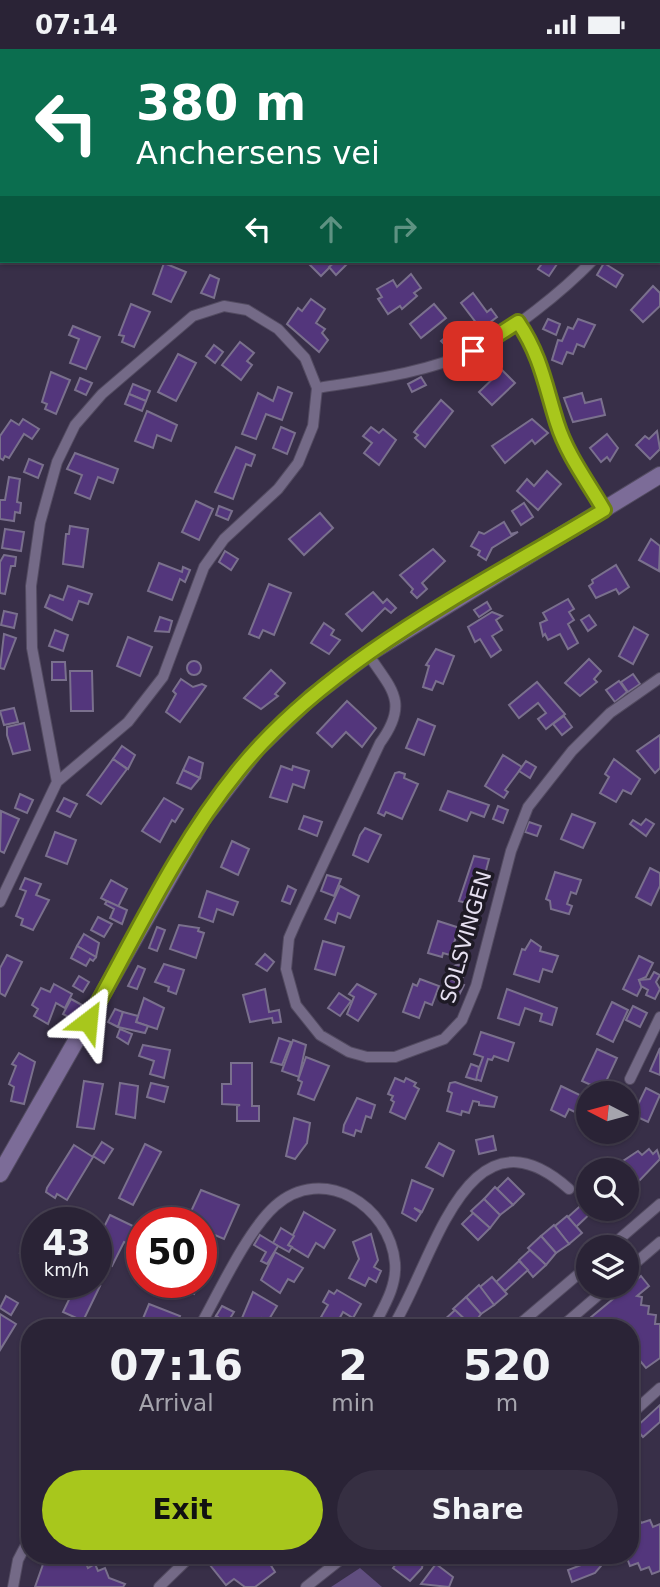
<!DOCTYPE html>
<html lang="en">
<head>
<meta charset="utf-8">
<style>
  body { margin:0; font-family:"DejaVu Sans",sans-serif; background:#362f42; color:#f1f3f6; height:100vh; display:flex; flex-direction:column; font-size:26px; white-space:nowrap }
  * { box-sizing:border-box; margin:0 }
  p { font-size:23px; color:#a5a4ad }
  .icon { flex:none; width:38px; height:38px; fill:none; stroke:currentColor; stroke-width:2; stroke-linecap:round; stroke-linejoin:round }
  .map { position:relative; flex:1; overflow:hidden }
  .drawer { position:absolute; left:21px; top:1270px; width:618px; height:245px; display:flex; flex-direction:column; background:#2a2336; border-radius:28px; box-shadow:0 2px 5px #0004,0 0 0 2px #464051 }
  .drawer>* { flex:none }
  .top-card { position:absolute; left:0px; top:0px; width:662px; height:214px; box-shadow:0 2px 5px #0004,0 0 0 2px #464051; background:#0b6e4f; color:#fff; overflow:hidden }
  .needle { width:46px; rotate:276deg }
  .fabs { position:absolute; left:576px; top:1032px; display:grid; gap:14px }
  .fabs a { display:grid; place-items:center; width:63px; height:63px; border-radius:50%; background:#2a2336; box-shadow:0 2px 5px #0004,0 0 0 2px #464051; font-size:35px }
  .speed { position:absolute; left:21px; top:1158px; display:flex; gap:14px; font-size:35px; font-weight:700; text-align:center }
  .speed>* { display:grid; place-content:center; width:91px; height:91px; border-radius:50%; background:#2a2336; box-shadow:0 2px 5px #0004,0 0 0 2px #464051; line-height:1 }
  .speed small { font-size:18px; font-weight:400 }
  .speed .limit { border:10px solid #d22; background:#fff; color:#111 }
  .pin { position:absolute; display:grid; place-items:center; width:60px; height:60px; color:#fff; margin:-30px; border-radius:14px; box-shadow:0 4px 10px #0006 }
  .me { position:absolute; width:77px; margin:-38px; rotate:29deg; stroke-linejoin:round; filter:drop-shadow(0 0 5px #0008) }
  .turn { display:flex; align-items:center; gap:24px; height:147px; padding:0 21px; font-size:32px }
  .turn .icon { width:91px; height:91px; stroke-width:2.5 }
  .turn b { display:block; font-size:49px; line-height:60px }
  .lanes { display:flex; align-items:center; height:66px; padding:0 21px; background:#0003; justify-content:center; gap:35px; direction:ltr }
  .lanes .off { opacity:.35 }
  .eta { display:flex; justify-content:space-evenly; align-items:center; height:119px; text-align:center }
  .eta b { font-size:42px; font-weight:600; line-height:49px }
  .cta { display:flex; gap:14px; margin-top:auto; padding:14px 21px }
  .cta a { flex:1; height:80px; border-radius:42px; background:#a8c71c; color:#111; font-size:28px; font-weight:600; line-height:80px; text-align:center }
  .cta a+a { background:#362f42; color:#f1f3f6 }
  .status { display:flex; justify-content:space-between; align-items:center; height:49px; padding:0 35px; background:#2a2336; direction:ltr }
  .status svg { height:19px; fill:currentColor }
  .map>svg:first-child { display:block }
  .green { fill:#604e7f }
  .building { fill:#53367c; stroke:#7a708d; stroke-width:2 }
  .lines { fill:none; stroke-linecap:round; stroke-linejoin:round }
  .minor-casing { stroke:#534b61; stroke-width:12 }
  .secondary-casing { stroke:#534b61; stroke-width:18 }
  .minor { stroke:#746a87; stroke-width:10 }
  .secondary { stroke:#7c6c98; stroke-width:16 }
  .route-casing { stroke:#6d8112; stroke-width:18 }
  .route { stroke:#a8c71c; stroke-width:12 }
  .labels { text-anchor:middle; stroke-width:7; stroke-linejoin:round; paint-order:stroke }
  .street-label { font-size:21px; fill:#e6e0f1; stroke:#1e1a25 }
</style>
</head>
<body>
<div class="status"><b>07:14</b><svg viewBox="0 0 49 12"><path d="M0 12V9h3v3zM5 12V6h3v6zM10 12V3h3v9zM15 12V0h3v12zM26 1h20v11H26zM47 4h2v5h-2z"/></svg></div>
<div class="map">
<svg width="660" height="1538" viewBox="0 0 660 1538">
  <rect width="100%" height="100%" fill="#382f48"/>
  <path class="green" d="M360,1519L382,1538H331Z"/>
  <g class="building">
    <path d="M306,212H336L321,227Z"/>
    <path d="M336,212L347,215L336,226L329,218Z"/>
    <path d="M544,212H559L549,227L538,220Z"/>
    <path d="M164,214L186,223L171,253L153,245Z"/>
    <path d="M604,214L623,226L616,238L597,226Z"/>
    <path d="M411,225L421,239L414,244L417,247L402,260L400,257L388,265L378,250L382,248L377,240L393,231L397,238Z"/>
    <path d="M210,226L219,230L214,249L201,244Z"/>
    <path d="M653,237L660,244V257L643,273L631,261Z"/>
    <path d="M473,244L487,263L491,260L497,268L481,280L461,254Z"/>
    <path d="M311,250L325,260L316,274L325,280L322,284L328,291L319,303L287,275L298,259L302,262Z"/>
    <path d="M131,255L150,263L134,298L122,293L124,287L119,286Z"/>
    <path d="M434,255L446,269L421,289L410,275Z"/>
    <path d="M548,270L560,275L556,286L543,280Z"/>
    <path d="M578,270L595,276L584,298L577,295L573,305L567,303L562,315L552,311L558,291L562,292L568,278L573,280Z"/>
    <path d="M73,277L100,288L86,320L70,314L79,290L69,286Z"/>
    <path d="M454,281L459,288L447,298L441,292Z"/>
    <path d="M240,293L254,304L247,312L252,316L241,331L222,316Z"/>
    <path d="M214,296L223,303L215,314L206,307Z"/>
    <path d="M178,305L196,314L176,352L158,343Z"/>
    <path d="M502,321L515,334L492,356L479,343Z"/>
    <path d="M51,323L70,331L56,365L45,360L47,355L42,353Z"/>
    <path d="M421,328L426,336L412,343L408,335Z"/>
    <path d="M80,329L92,334L86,346L75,341Z"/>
    <path d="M133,335L150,342L146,352L129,345Z"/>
    <path d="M278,338L292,344L282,371L266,365L256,390L242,385L258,344L273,352Z"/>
    <path d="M582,344L585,354L601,350L605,366L573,373L564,349Z"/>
    <path d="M129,345L146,352L142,362L125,355Z"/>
    <path d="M441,351L453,362L425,398L415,389L418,386L414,383Z"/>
    <path d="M147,362L177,376L171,392L157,386L153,399L135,392Z"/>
    <path d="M23,370L39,380L32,390L24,385L9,409L5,407L3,411L0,409V387L11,371L19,376Z"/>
    <path d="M532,370L548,384L535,395L532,391L505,414L492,397Z"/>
    <path d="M281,378L295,384L287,405L273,399Z"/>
    <path d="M371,378L379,384L383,380L396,391L379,416L364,404L372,394L363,387Z"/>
    <path d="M657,382L660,400L650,410L636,396L645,387L649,390Z"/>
    <path d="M607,385L618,399L610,412L607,408L601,413L590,399Z"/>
    <path d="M236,398L255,406L251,417L246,415L233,450L215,443Z"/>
    <path d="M75,404L118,420L113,434L98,428L90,450L75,444L82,426L67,420Z"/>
    <path d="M29,410L43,416L38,429L24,423Z"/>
    <path d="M547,422L561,435L538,461L517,442L527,430L534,437Z"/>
    <path d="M9,428L20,430L17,453L21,454L20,464L15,463L14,472L0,470V451H5Z"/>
    <path d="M196,452L213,460L199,491L182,483Z"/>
    <path d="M524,454L533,468L521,476L512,462Z"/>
    <path d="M219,457L232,462L228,471L216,466Z"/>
    <path d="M320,464L333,479L304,506L289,490Z"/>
    <path d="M504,473L511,485L518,483L492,499L486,511L478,506L480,502L471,497L479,483L484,485Z"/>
    <path d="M70,477L88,480L83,518L63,515L66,485H69Z"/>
    <path d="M5,480L24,483L21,502L2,499Z"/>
    <path d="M651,490L660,497L659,522L639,511Z"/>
    <path d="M433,500L445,512L422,534L427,540L417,549L411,543L413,540L400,526Z"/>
    <path d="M225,502L238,510L231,521L219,513Z"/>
    <path d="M4,506L16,508L15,517H11L5,545L0,544V513Z"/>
    <path d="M159,514L182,523L183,518L190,521L185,533L180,530L172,551L148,542Z"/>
    <path d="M616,516L629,538L619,545L616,540L596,549L589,537L593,534L592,531Z"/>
    <path d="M269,535L291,544L274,586L263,581L259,589L249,585Z"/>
    <path d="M68,537L92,545L88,555L79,552L72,571L45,558L50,546L63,551Z"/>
    <path d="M373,543L383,554L387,550L396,559L391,564L385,559L362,582L346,565Z"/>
    <path d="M568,550L574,560L569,563L574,571L568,575L578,594L568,600L560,585L548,591L545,585L543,587L540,574L547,571L543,564Z"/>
    <path d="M487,553L491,560L479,568L474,561Z"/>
    <path d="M4,562L17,565L14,579L1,576Z"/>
    <path d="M492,563L502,567L496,571L502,581L492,587L501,601L491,608L480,590L475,593L468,578Z"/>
    <path d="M589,566L596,576L588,582L581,571Z"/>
    <path d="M160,568L172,572L169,583L155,582Z"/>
    <path d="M324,574L334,581L331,586L340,591L329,605L311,594Z"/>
    <path d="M634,578L648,586L633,615L619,607Z"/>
    <path d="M55,581L68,586L63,602L49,597Z"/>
    <path d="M4,585L16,589L4,620L0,619Z"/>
    <path d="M128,588L152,598L140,627L117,617Z"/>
    <path d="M436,600L454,607L443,635L436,632L432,641L423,638L429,617L426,616Z"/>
    <path d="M589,610L601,622L594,630L597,633L580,647L565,634Z"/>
    <circle cx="194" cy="619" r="7"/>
    <path d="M52,613H65L66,631H52Z"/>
    <path d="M271,621L285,634L275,645L278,647L261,660L244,649Z"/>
    <path d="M70,622H92L93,662H71Z"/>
    <path d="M633,625L640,635L628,643L621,633Z"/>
    <path d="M181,630L193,638L202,635L206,637L180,673L166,663L176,645L173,642Z"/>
    <path d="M619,632L627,643L615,653L606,641Z"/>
    <path d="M537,633L565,665L546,680L538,670L546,664L538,654L519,669L509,656Z"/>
    <path d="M347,652L376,679L362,698L346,683L332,698L317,684Z"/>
    <path d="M14,659L18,673L4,676L0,662Z"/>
    <path d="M564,667L572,678L562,686L553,675Z"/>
    <path d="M418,670L435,677L424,706L406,699Z"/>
    <path d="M24,674L30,701L13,705L7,686V678Z"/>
    <path d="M660,686V719L655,724L637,702Z"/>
    <path d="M122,697L135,706L128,720L113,710Z"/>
    <path d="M503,706L522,718L505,741L508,743L504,749L485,737Z"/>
    <path d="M189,708L203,714L200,729L183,721Z"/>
    <path d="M113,710L127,720L101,755L87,746Z"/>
    <path d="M614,710L640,730L631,745L623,741L616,753L600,744L609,728L605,725Z"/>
    <path d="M526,712L536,718L530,729L519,722Z"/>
    <path d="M281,717L292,721L293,717L309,722L304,739L293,735L287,753L270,748Z"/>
    <path d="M183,721L200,729L191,740L177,734Z"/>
    <path d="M399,723L405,725L404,729L418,735L402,770L386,763L384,767L378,764L395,724Z"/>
    <path d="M448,742L489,756L484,768L471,763L467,772L440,761Z"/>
    <path d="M20,745L33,751L27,764L15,759Z"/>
    <path d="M64,749L77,755L70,768L57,762Z"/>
    <path d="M164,749L183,760L175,773L172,771L160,793L142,782Z"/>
    <path d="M498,757L508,761L503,774L493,770Z"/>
    <path d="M1,762L19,770L4,804L0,802Z"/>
    <path d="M572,765L595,774L583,799L561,790Z"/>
    <path d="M304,767L322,773L317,787L299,780Z"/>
    <path d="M646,770L654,775L646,787L630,775L633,771L641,776Z"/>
    <path d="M529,773L541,777L537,787L525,783Z"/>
    <path d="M365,779L381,786L368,813L353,806L360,786Z"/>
    <path d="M55,783L76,791L67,815L46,807Z"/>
    <path d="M232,792L249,800L238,826L221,818Z"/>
    <path d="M474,807L489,810L478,852L471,850L470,855L459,852Z"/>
    <path d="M650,819L660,824V837L651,856L636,848Z"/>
    <path d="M555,823L581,831L576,845L571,843L567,855L572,857L569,865L551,860L550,852L546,850Z"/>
    <path d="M327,826L341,830L334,847L321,842Z"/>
    <path d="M25,829L41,835L36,846L49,851L33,881L21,876L23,870L16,867L26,842L20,840Z"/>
    <path d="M111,831L127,840L118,858L101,849Z"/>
    <path d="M288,837L296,841L290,855L282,852Z"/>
    <path d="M340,837L359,847L350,869L338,864L335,874L325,870Z"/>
    <path d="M207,842L238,853L233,866L217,860L213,873L199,868Z"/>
    <path d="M107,852L127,861L122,875L110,869L114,860L105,855Z"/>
    <path d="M98,868L112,875L104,888L91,881Z"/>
    <path d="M438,872L466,881L463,890L456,888L450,906L443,904L442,908L428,904Z"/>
    <path d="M179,876L199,879L198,882L204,884L196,909L170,900Z"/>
    <path d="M157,878L165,881L157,902L149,899Z"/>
    <path d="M84,885L99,894L96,908L77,897Z"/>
    <path d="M531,891L541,898L540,902L558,907L552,923L543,920L539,933L514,925L522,900L525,901Z"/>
    <path d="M323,892L344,898L335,926L315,920Z"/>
    <path d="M77,897L96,908L93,912L90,910L86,917L71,909Z"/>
    <path d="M265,905L274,913L267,922L256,915Z"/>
    <path d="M7,906L22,913L5,947L0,944V919Z"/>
    <path d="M639,907L653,914L646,928L639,931L642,937L637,947L623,940Z"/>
    <path d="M164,915L184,921L176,945L168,942L169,938L155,933Z"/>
    <circle cx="458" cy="923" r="7"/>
    <path d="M138,917L145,920L137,940L128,937Z"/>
    <path d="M654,923L660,926L656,933L660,940L655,950L646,946L648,941L641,937L639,931L650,930Z"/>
    <path d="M79,927L89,933L83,943L73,937Z"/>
    <path d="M449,929L464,936L458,948L443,942Z"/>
    <path d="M420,930L439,937L432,956L425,953L419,969L403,963L413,935L417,937Z"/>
    <path d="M54,935L72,945L65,959L56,954L48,975L34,967L38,960L32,956L41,939L50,943Z"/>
    <path d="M357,935L376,945L358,972L347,965L354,948L349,945Z"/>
    <path d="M265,940L269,963L279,961L281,973L273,974L272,969L250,973L243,946Z"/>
    <path d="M507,940L557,959L552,976L540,972L542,965L525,959L519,976L498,969Z"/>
    <path d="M339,944L351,952L340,967L328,959Z"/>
    <path d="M144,949L164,959L157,980L136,973Z"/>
    <path d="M71,950L82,956L74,971L63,965Z"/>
    <path d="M612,953L628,961L613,993L597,985Z"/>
    <path d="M633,957L647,964L640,978L626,971Z"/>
    <path d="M115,960L123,963L118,978L108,973Z"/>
    <path d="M123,963L138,967L136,973L148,977L145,984L118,978Z"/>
    <path d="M120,980L132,985L128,995L117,988Z"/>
    <path d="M481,983L514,994L508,1012L494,1007L492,1011L488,1010L481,1032L475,1030L483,1008L474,1005Z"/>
    <path d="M279,989L291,993L282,1016L271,1013Z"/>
    <path d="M293,991L306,996L299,1028L282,1022Z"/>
    <path d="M143,996L170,1001L164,1029L150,1025L154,1012L139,1007Z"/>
    <path d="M660,999V1026L650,1022Z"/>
    <path d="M597,1000L617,1009L602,1041L582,1032Z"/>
    <path d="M19,1004L35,1013L24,1055L11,1052L14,1038L9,1035L16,1017L12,1015Z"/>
    <path d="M306,1008L329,1017L314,1051L298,1045L302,1033L298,1031Z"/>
    <path d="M231,1014H252V1057H259V1072H237V1057L240,1056L222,1055V1035H231Z"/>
    <path d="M471,1015L479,1018L476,1031L466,1028Z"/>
    <path d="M395,1029L404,1033L406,1029L416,1034L414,1037L419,1040L405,1070L390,1063L394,1053L391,1051L393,1047L388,1045Z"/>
    <path d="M84,1032L103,1035L94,1080L77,1078Z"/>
    <path d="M455,1033L497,1048L494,1058L479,1056V1053L473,1052L469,1064L462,1062L461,1066L447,1062L452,1044L448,1042L450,1034Z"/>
    <path d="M120,1034L138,1037L135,1069L116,1065Z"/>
    <path d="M151,1034L168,1038L164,1053L147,1048Z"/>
    <path d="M561,1037L588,1050L583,1067L569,1060L565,1068L551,1061Z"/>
    <path d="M646,1039L660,1046L648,1073L633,1066Z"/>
    <path d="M357,1049L375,1056L371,1069L366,1067L361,1083L356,1081L354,1087L343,1083L344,1076Z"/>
    <path d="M294,1069L310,1074L307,1094L295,1110L286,1107Z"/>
    <path d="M493,1087L496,1101L479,1105L476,1091Z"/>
    <path d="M102,1093L113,1100L104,1114L93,1107Z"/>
    <path d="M439,1094L454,1102L443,1127L426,1118Z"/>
    <path d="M145,1095L161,1103L133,1156L119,1149Z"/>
    <path d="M74,1096L93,1108L67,1151L57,1145L55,1149L46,1143L47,1139Z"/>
    <path d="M649,1100L653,1105L657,1101L660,1110L639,1132L623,1112L638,1102L642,1106Z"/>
    <path d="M623,1112L638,1130L628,1140L626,1122H613Z"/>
    <path d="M508,1129L524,1145L513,1156L497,1140Z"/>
    <path d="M412,1131L433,1140L422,1163L414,1159L421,1164L416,1172L402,1164Z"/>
    <path d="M495,1138L513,1156L500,1166L484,1150Z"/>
    <path d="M201,1141L239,1156L224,1190L201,1180V1174L187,1171Z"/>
    <path d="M484,1150L500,1166L490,1179L471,1162Z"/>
    <path d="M588,1150V1160H595L576,1178L568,1168Z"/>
    <path d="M304,1163L335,1181L324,1199L316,1194L308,1208L288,1196Z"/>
    <path d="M473,1164L490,1179L478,1191L462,1175Z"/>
    <path d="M110,1166L137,1179L129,1195L124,1193L112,1217L96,1209L108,1185L102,1182Z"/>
    <path d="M567,1167L582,1184L569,1195L555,1177Z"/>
    <path d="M554,1176L569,1195L556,1204L541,1187Z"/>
    <path d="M281,1179L294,1187L288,1196L292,1198L289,1203L273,1194Z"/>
    <path d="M371,1185L378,1211L374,1218L381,1222L376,1233L369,1229L365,1237L349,1229L359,1210L353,1193Z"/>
    <path d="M260,1186L278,1197L267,1215L261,1212L266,1203L254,1196Z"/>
    <path d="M541,1187L556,1204L546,1216L528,1199Z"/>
    <path d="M29,1190L37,1193V1215L20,1204Z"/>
    <path d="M530,1201L546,1216L533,1228L519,1211Z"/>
    <path d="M275,1203L303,1219L294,1233L288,1230L280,1244L261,1231Z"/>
    <path d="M519,1212L528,1221L505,1242L496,1233Z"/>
    <path d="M641,1227L649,1237L637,1247L642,1248L641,1256L649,1257L648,1265L656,1266L655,1275H660V1309L646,1319L636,1307L630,1306V1279H603L604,1273L596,1279H588L584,1274Z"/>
    <path d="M492,1228L507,1245L494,1256L480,1238Z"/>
    <path d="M77,1234L100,1237L83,1272L63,1263Z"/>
    <path d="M170,1234H198L194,1245Z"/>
    <path d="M479,1236L494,1256L481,1265L466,1248Z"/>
    <path d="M337,1241L361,1255L353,1269L343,1263L336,1276L321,1268L328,1256L323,1253L329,1242L334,1245Z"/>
    <path d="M253,1243L277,1257L268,1272L262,1269L257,1278L242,1269Z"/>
    <path d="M6,1247L18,1254L11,1266L0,1259Z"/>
    <path d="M466,1248L481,1265L472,1277L453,1260Z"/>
    <path d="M149,1255L180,1267L175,1279H139Z"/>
    <path d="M222,1257L234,1263L227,1274L216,1267Z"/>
    <path d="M455,1261L472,1277L450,1279L443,1272Z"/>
    <path d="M0,1265L16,1275L0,1301Z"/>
    <path d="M216,1267L227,1274L224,1279H210Z"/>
    <path d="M660,1356V1373L643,1388L635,1379Z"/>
    <path d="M630,1466L631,1469L638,1466L641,1474L650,1471L653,1478L660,1475V1522L652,1525L649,1518L641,1521L638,1514L630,1517L627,1509L620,1512L617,1507H630Z"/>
    <path d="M46,1507L75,1508L78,1514L85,1512L88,1519L95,1515L98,1522L105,1519L109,1529L125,1535L123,1538H35Z"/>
    <path d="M218,1507H265L275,1523L255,1538H245L234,1530L226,1536L210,1516Z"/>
    <path d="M402,1507H424L422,1519L410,1532L393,1519Z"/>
    <path d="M592,1507H606L601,1517L595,1524L572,1533L568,1521L589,1513Z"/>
    <path d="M436,1515L453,1528L449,1538L421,1535Z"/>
  </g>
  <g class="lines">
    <defs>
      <g id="minor">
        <path d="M583,0L584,2"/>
        <path d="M66,2L67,0"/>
        <path d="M205,2L207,0"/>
        <path d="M317,2L318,0"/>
        <path d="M544,2L545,0"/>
        <path d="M0,111L2,108"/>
        <path d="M518,273C540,305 545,338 557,374C566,406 588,432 604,461"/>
        <path d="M317,339C368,331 426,324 473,302C510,285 564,241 592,212"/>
        <path d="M368,605C391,640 410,653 380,694L296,873L289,889L286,920L296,956L320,986L349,1003L367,1008H395L444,990L462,971L476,937L511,802L528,758L572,702L610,664L660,629"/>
        <path d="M0,853L57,733L128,673L163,628L204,518L224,490L278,440L298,414L313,377L317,339L305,309L278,280L247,261L224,257L193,267L102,345L75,376L57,413L40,474L31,537L32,599L57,733"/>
        <path d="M630,1030L660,968"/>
        <path d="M609,1199L660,1155"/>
        <path d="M626,1222L660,1193"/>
        <path d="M199,1279C218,1245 247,1182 275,1157C323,1114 390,1157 395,1214C397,1238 383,1259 373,1279"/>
        <path d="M392,1279C433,1216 466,1048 569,1140"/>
        <path d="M515,1279L588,1217"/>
        <path d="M560,1279L609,1237"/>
        <path d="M630,1366L660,1339"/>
        <path d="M13,1538L18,1511L30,1488"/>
        <path d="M159,1538L191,1507"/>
        <path d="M306,1538L345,1507"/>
      </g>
      <path id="secondary" d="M0,1125L202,771L257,700L311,648L368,605L660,426"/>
    </defs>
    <use href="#minor" class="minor-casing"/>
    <use href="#secondary" class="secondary-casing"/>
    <use href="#minor" class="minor"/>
    <use href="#secondary" class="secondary"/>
  </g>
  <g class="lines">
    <defs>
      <path id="route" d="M88,972C135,888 177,797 238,722C330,608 481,536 604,461C588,433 567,406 557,374C545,336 541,307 518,273L473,302"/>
    </defs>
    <use href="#route" class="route-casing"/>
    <use href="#route" class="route"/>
  </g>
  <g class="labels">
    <g class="street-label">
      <text transform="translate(466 888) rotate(-74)" y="7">SOLSVINGEN</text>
    </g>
  </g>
</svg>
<div class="fabs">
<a><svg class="needle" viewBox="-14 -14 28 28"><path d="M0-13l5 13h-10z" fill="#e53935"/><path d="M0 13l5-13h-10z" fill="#a5a4ad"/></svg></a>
<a><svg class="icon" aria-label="search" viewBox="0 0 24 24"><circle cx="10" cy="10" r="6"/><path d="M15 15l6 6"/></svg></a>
<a><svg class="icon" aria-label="layers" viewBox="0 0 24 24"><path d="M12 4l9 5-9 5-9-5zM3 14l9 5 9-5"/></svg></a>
</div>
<div class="speed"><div>43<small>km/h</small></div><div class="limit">50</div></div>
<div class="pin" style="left:473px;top:302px;background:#d93025"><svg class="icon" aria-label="arrive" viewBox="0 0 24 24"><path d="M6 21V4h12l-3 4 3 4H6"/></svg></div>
<svg class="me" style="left:88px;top:972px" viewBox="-20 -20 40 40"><path d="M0-17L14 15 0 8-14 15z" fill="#a8c71c" stroke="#fff" stroke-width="4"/></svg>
<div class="top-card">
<div class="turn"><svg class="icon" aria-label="left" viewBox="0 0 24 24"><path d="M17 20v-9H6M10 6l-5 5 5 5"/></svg><div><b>380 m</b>Anchersens vei</div></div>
<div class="lanes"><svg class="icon" aria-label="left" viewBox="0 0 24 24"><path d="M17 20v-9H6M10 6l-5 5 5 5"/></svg><svg class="icon off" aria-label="ahead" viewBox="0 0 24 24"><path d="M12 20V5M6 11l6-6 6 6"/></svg><svg class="icon off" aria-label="right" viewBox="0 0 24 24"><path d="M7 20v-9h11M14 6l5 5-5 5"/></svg></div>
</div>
<section class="drawer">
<div class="eta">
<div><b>07:16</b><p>Arrival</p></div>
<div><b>2</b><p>min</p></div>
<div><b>520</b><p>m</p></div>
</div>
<div class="cta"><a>Exit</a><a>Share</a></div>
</section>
</div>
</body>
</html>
